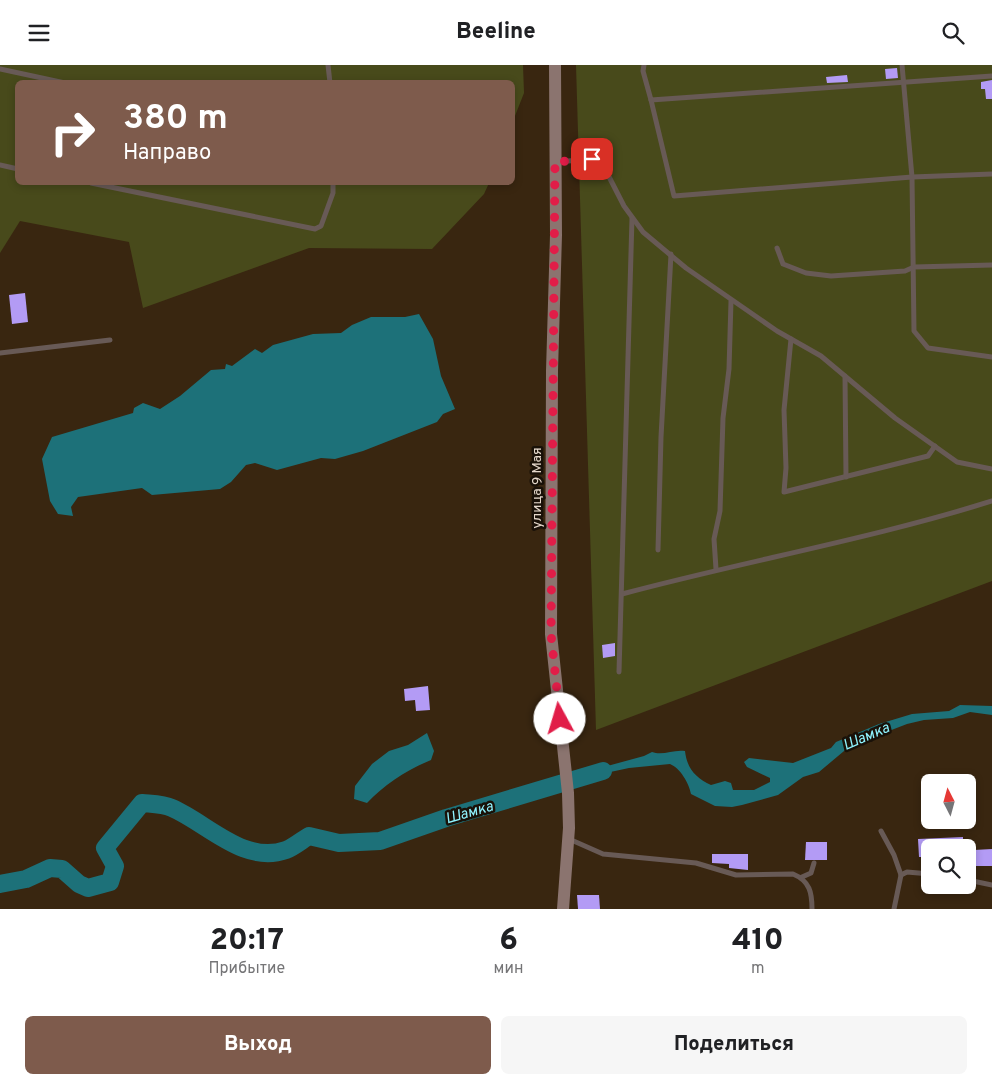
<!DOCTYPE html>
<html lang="ru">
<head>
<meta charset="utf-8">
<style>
  body { margin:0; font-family:Overpass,sans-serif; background:#f6f6f6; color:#202124; height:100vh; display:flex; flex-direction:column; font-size:19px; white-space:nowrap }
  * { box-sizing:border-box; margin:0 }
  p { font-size:16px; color:#757577 }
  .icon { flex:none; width:28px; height:28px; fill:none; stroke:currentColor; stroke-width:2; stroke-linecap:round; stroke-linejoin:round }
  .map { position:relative; height:844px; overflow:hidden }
  .sheet { display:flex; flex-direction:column; background:#fff; flex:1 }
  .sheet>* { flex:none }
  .top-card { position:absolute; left:15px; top:15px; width:500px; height:105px; border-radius:8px; box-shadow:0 2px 8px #0003; background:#7e5b4c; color:#fff; overflow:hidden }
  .needle { width:32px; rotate:354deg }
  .tools { position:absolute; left:921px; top:709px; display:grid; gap:10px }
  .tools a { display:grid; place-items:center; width:55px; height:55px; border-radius:8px; background:#fff; box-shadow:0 2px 8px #0003; font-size:25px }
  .pin { position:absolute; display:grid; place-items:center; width:42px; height:42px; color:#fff; margin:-21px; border-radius:10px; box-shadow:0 2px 8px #0006 }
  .me { position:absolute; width:55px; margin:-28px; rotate:354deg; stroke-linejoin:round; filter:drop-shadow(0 0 4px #0008) }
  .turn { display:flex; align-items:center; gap:18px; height:105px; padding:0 25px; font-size:22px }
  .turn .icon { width:65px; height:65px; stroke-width:2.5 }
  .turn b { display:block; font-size:35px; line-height:42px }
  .eta { display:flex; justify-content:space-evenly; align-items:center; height:85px; text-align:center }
  .eta b { font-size:30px; font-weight:800; line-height:35px }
  .cta { display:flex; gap:10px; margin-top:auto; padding:10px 25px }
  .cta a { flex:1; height:58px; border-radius:8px; background:#7e5b4c; color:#fff; font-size:20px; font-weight:800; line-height:58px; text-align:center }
  .cta a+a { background:#f6f6f6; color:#202124 }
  header { display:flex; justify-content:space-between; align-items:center; height:65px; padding:0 25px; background:#fff; font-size:22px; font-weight:800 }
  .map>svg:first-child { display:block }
  .green { fill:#484a1b }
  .water { fill:#1d7179 }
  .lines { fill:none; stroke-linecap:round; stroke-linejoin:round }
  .river { stroke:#1d7179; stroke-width:18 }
  .building { fill:#b39bf5 }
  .service { stroke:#685a56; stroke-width:5 }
  .secondary { stroke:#8b746f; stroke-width:12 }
  .route { stroke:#e11d48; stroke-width:9; stroke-dasharray:0 16.2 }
  .labels { text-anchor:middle; stroke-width:5; stroke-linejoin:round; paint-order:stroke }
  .street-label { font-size:14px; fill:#e5d8cb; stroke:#191108 }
  .water-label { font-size:15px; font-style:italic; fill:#8ff3fe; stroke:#191108 }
</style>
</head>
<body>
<header><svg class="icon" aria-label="menu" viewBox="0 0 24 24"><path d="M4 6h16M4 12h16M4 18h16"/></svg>Beeline<svg class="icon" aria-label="search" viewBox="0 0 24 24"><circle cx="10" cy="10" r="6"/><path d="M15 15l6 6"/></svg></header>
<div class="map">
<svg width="992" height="844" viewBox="0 0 992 844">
  <rect width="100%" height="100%" fill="#392610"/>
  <g class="green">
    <path d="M0,0H523L524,28L513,56L512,18H18V118H489L484,129L432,184L309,183L143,243L129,177L20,156L0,188Z"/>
    <path d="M576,0H992V516L596,665Z"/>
  </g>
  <g class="water">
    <path d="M419,249L433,274L441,311L455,344L443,349L437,357L363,386L335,394L321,393L277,405L255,398L246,400L231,417L220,424L152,430L142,423L78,432L71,442L73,451L58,449L50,436L42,394L52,372L133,348L134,343L143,338L160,344L180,331L211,305L225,304L226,299L232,301L255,284L262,288L273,280L313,269L341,268L352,260L371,252H405Z"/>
    <path d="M960,640L992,641V650L970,647L953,653L924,655L907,659L850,681L819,707L803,712L778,730L742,740L732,742L715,741L691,729C689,718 680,703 670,699L629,703L601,709L582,716V708L594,707L600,703L644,691L652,687C663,691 674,684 685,686C687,704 696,713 711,720L725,716L731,718L733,725H754L770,717V713L747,702L744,697L749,693L793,698L831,683L836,677L879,659L912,649L949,646Z"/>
    <path d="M427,668L434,686L431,695C407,705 385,719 367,738L354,734L355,721L372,699L389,686L408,680Z"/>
  </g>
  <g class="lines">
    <path class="river" d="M0,819L26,814L50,803L62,804L79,819L88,823L110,817L115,801L105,783L142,738C151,739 163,739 172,743C207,758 244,800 286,785C294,782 302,775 309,771L339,778L380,776L446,753L603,706"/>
  </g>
  <g class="building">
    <path d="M897,3L898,13L886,14L885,4Z"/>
    <path d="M847,10L848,17L827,18L826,12Z"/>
    <path d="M992,15V34H986L985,24H981V17Z"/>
    <path d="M25,228L28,257L12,259L9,230Z"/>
    <path d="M615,578V591L603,593L602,580Z"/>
    <path d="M428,621L430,645L416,646L415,635L405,636L404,624Z"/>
    <path d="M963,772V782H930V792H919L918,774Z"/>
    <path d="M806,777H827V795H805Z"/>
    <path d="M992,784V801H974V785Z"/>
    <path d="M712,789H748V805L729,803V799L712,798Z"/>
    <path d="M577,830H599L600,844H578Z"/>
  </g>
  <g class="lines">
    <g class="service">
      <path d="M328,0L330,18"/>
      <path d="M644,0L643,6L651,35L992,11"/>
      <path d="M902,0L912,112L914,266L928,283L992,292"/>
      <path d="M0,4L65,18"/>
      <path d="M651,35L674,131L912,112L992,109"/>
      <path d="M556,97L592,94L604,102L624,141L643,167L686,203L777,266L821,291L895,353L957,397L992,404"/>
      <path d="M0,100L18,104"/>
      <path d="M91,118L315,164L321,161L333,128V118"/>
      <path d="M777,183L783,199L806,208L831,211L905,206L914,202L992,200"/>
      <path d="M791,274L784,345L786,403L784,427L928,391L935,381"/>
      <path d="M0,288L110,275"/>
      <path d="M845,311L846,412"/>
      <path d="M658,485L661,372L671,189"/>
      <path d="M716,504L714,474L720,446L723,353L729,304L731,236"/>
      <path d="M622,529C745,496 871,474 992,436"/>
      <path d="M619,607L632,153"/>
      <path d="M881,766L894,790L901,810"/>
      <path d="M569,774L603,789L696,798L736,810L793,809C810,816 812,828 812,844"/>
      <path d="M802,812L811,808L814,798"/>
      <path d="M968,815L992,820"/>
      <path d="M894,844L901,810L907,807L930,809"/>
    </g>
    <path class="secondary" d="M555,0L556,170L552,306L551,569L568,728L569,763L563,844"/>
  </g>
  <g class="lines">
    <path class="route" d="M560,654L551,569L555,97L592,94"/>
  </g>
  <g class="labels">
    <g class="street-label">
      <text transform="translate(536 423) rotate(-90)" y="5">улица 9 Мая</text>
    </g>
    <g class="water-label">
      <text transform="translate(866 671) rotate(-23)" y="5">Шамка</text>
      <text transform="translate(469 747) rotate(-16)" y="5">Шамка</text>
    </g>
  </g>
</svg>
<div class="tools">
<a><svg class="needle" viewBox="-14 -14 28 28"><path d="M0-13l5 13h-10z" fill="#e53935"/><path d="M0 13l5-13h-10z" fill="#757577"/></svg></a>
<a><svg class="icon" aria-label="search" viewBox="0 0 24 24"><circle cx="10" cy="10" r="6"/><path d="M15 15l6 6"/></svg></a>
</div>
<div class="pin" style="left:592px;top:94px;background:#d93025"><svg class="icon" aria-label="arrive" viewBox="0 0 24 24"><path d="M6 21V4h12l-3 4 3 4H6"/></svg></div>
<svg class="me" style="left:560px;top:654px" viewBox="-20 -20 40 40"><circle r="19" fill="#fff"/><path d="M0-13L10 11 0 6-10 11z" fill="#e11d48"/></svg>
<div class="top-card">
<div class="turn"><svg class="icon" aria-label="right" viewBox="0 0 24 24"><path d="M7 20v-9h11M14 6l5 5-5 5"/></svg><div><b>380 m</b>Направо</div></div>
</div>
</div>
<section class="sheet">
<div class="eta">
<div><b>20:17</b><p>Прибытие</p></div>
<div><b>6</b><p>мин</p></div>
<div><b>410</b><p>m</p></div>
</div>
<div class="cta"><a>Выход</a><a>Поделиться</a></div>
</section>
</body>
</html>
